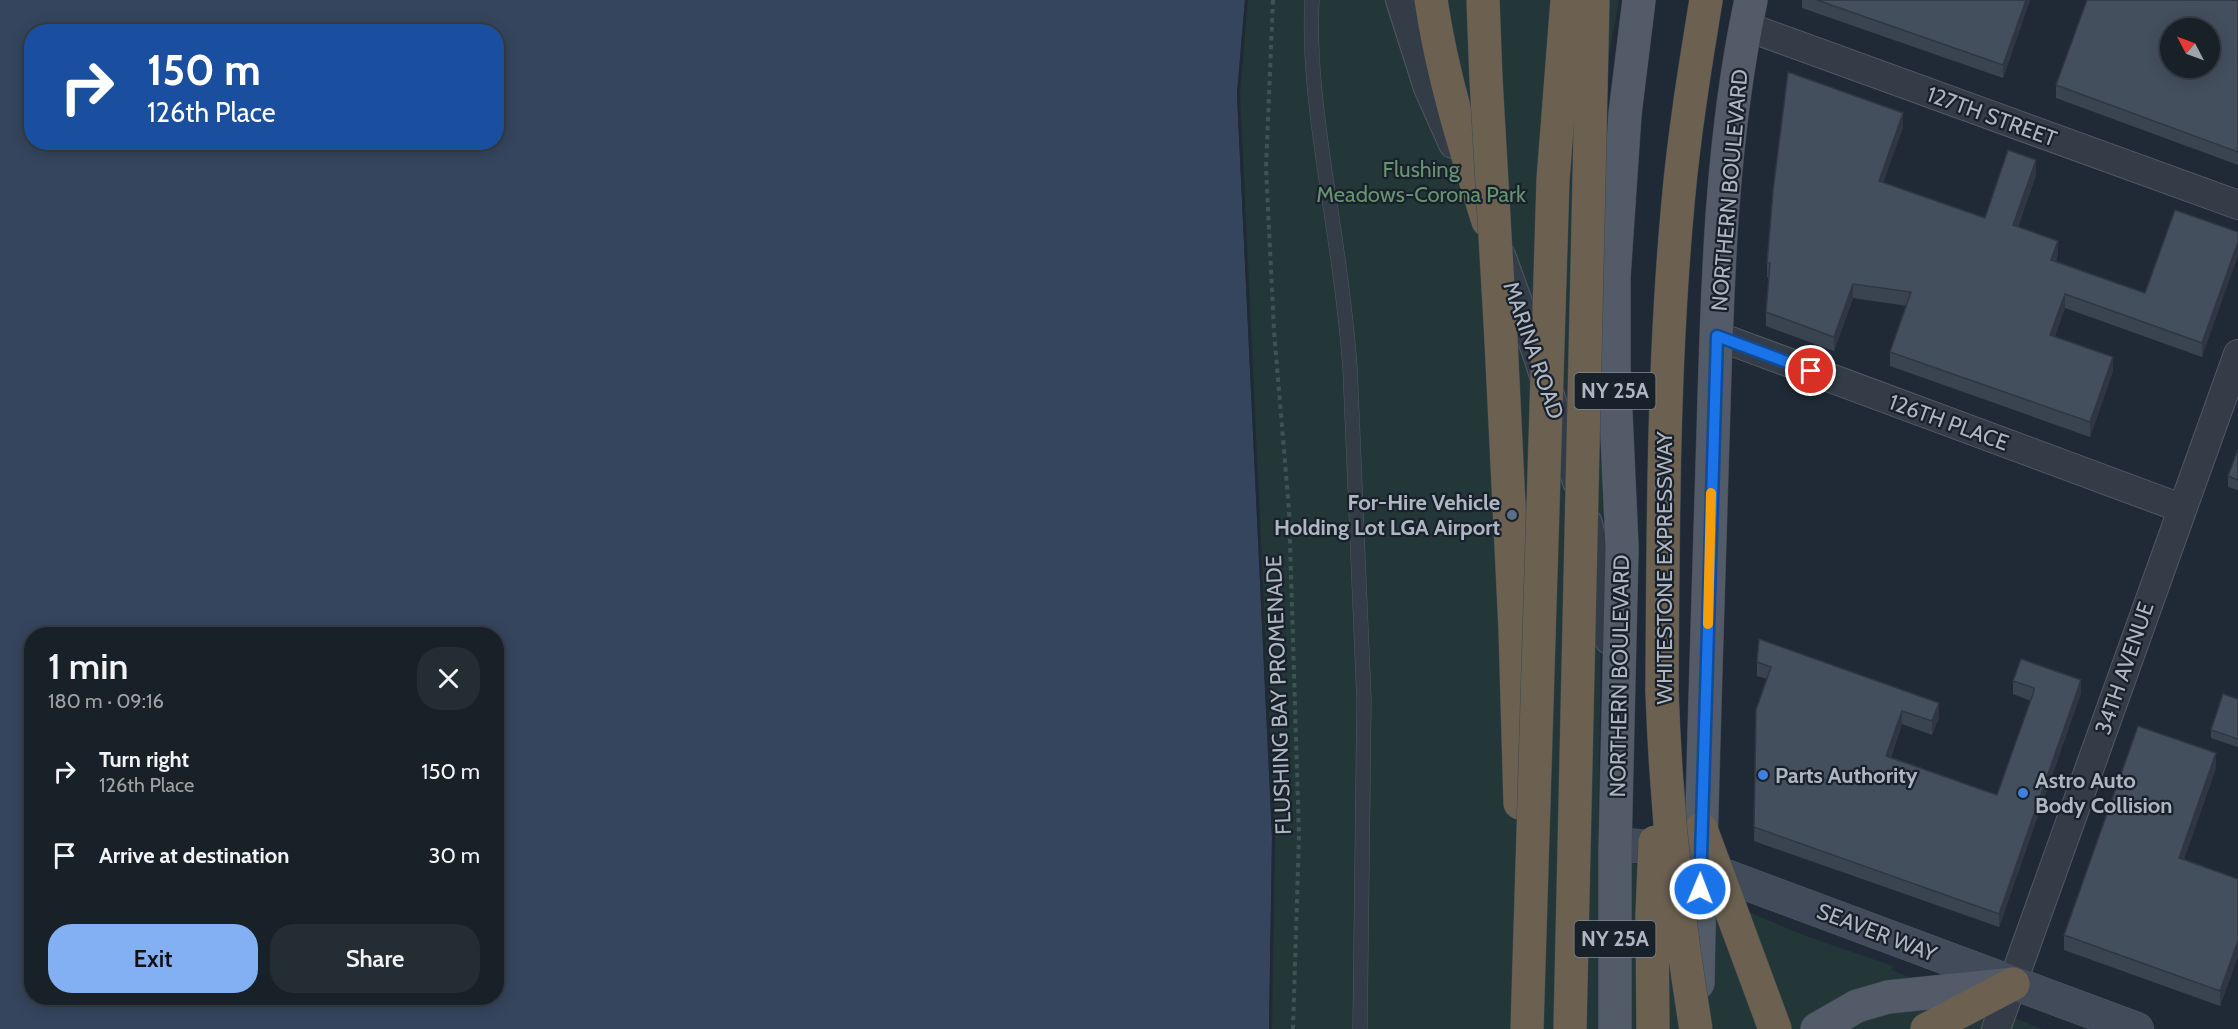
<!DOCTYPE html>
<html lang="en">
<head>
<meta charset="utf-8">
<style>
  body { margin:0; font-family:Cabin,sans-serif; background:#252d34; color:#f1f3f6; height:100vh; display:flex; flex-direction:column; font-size:22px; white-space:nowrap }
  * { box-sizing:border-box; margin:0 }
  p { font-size:20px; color:#9fa3a8 }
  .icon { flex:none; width:33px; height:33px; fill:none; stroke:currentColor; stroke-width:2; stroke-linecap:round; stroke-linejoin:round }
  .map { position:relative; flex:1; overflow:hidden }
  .side { position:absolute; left:24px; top:627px; width:480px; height:378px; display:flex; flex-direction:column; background:#182028; border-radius:24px; box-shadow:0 3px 15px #0003,0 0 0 2px #363e45 }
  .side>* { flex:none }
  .guide { position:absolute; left:24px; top:24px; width:480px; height:126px; border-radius:24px; box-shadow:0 3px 15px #0003,0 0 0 2px #363e45; background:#1a4fa0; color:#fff; overflow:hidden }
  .needle { width:39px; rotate:311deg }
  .fabs { position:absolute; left:2160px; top:18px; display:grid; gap:12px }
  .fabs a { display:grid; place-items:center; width:60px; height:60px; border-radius:50%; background:#182028; box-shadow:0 3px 15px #0003,0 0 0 2px #363e45; font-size:30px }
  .pin { position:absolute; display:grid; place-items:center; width:51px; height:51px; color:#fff; margin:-26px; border:3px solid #fff; border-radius:50%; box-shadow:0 2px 6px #0007 }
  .me { position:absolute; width:66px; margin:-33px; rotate:1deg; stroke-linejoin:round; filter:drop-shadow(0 0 4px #0008) }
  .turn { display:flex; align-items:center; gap:21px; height:126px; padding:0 24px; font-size:27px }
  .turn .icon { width:78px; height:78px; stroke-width:2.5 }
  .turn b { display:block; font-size:42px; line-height:51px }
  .round { display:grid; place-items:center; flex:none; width:63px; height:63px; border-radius:24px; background:#252d34 }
  .head { display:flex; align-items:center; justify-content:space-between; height:102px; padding:0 24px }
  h1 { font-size:36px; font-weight:600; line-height:45px }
  .primary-button { display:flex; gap:12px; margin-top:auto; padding:12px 24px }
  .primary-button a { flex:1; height:69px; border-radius:24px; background:#83b0f3; color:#111; font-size:24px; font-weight:600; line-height:69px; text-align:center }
  .primary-button a+a { background:#252d34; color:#f1f3f6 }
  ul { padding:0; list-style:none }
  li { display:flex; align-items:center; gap:18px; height:84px; padding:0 24px }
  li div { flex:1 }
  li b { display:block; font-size:22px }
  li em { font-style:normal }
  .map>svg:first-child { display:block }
  .green { fill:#233738 }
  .water { fill:#35455d; fill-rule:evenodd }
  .pier { fill:#202a36 }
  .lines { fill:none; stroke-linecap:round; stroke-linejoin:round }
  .service-casing { stroke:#515964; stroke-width:15 }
  .minor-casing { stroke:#515964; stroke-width:30 }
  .secondary-casing { stroke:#515964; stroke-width:34 }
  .primary-casing { stroke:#3d4550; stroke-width:34 }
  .motorway-casing { stroke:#3e4651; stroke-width:34 }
  .path { stroke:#405254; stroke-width:4; stroke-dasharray:4.5 4.5; stroke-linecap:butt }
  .service { stroke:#343c47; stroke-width:14 }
  .minor { stroke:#343c47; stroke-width:28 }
  .secondary { stroke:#424b59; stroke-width:33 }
  .primary { stroke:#525b67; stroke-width:33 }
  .motorway { stroke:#6c6151; stroke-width:33 }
  .motorway-bridge-casing { stroke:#3e4651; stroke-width:34; stroke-linecap:butt }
  .motorway-bridge { stroke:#6c6151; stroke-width:33 }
  .wall { fill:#3a4451 }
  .shaded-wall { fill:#303742 }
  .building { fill:#444f5e; stroke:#303742; stroke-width:1.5; fill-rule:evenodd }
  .route-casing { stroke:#114b97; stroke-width:15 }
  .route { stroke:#1a73e8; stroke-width:10 }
  .slow { stroke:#f59e0b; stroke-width:10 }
  .service-dot { fill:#5c6f8a; stroke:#19212b; stroke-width:2 }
  .shop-dot { fill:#3f7fe0; stroke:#19212b; stroke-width:2 }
  .labels { text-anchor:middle; stroke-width:4.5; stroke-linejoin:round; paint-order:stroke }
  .shield { fill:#19212b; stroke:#818995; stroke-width:1.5 }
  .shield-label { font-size:21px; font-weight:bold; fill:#aeb6c3 }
  .street-label { font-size:22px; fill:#aeb6c3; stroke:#19212b }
  .park-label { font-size:22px; fill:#679370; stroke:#19212b }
  .poi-label { font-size:22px; font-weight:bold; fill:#aeb6c3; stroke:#19212b; text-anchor:start }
</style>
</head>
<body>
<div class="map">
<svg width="2238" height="1029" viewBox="0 0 2238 1029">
  <rect width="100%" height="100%" fill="#202a36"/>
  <path class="green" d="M1245,0H1619L1609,54L1592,369L1603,485L1598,848L1803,935L1893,966L1891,970L2042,1029H1269L1272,837L1237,94Z"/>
  <path class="water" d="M0,0H1245L1237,94L1272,837L1269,1029H0ZM32,32H496V142H32ZM32,634H496V998H32Z"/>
  <path class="pier" d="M1245,0H1248L1240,94L1275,837L1272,1029H1269L1272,837L1237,94Z"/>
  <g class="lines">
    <defs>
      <path id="service" d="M1312,0C1309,58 1317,116 1325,172C1335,237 1345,302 1350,367L1364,700L1360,1029"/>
      <g id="minor">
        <path d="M1400,0L1428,88L1453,144"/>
        <path d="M1745,26L2238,205"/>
        <path d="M1501,255L1539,360L1577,482"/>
        <path d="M1717,336L2181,508"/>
        <path d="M1588,523L1600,575L1609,640"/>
        <path d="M1996,1029L2238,354"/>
      </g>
      <path id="secondary" d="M1615,850L1627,845L1648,847L2137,1029"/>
      <g id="primary">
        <path d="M1698,983C1701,811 1707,640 1712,468C1717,312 1718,153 1751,0"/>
        <path d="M1615,1029V850L1622,547L1614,369V277L1625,114L1639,0"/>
        <path d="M1817,1029L1857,1006L1888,997L2013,984"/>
      </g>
      <g id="motorway">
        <path d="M1431,0C1442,76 1465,148 1488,221"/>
        <path d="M1501,340L1515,629L1520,803"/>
        <path d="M1662,691C1663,528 1663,365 1678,203C1684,135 1695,67 1706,0"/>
        <path d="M1701,829L1775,1029"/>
        <path d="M1927,1029L2013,984"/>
      </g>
    </defs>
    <use href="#service" class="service-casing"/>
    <use href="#minor" class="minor-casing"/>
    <use href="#secondary" class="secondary-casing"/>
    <use href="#primary" class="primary-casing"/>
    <use href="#motorway" class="motorway-casing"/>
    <path class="path" d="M1273,0L1266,167L1274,331L1289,510L1299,835L1293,1029"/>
    <use href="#service" class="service"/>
    <use href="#minor" class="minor"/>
    <use href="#secondary" class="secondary"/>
    <use href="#primary" class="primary"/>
    <use href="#motorway" class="motorway"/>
    <defs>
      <g id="motorway-bridge">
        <path d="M1483,0L1486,79L1501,340"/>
        <path d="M1662,691C1666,804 1677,917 1696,1029"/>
        <path d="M1527,1029L1553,180L1567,0"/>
        <path d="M1570,1029L1593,0"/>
        <path d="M1653,1029L1652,915L1655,842"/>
      </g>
    </defs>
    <use href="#motorway-bridge" class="motorway-bridge-casing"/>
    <use href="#motorway-bridge" class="motorway-bridge"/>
  </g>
  <g class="wall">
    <path d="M1802,0H2030L2003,78L1802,8Z"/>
    <path d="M2238,0V165L2056,98V85Z"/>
    <path d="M1903,127L1883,182L1985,218L2036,175L2018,227L2058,255L2056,261L2145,293L2238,232L2202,357L2065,308L2055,336L2113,371L2090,437L1890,366V352L1907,306L1853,298L1834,351L1766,326V312L1769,277H1767V263Z"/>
    <path d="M2238,449V490L2228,487V476Z"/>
    <path d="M1757,662L1939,717L1932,735L1902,724L1891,757L1997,795L2031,701L2013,694V681L2081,693L1999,927L1754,841L1756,710L1767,679L1757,676Z"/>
    <path d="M2238,699V747L2211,738V730Z"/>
    <path d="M2216,768L2184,859L2238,879V956L2220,1006L2064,950V935Z"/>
  </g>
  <g class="shaded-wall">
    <path d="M2026,0H2030L2003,78V65Z"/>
    <path d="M1903,113V127L1879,195V181Z"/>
    <path d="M2036,160V175L2013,239V225Z"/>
    <path d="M2058,241V255L2051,274V260Z"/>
    <path d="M2238,242V256L2202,357V343Z"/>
    <path d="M1853,284V298L1834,351V337Z"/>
    <path d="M2065,294V308L2050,349V335Z"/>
    <path d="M2113,357V371L2090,437V422Z"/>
    <path d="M2081,680V693L1999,927V914Z"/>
    <path d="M1939,703V717L1932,735V721Z"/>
    <path d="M1902,711V724L1886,769V756Z"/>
    <path d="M2216,753V768L2179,873V858Z"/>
    <path d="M2238,941V956L2220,1006V991Z"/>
  </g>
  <g class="building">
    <path d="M1817,0H2026L2003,65Z"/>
    <path d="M2087,0H2238V152L2056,85ZM2170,28H2210V68H2170Z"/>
    <path d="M1788,72L1903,113L1879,181L1985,218L2008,150L2036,160L2013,225L2058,241L2051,260L2102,278L2145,293L2175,210L2238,232V242L2202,343L2065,294L2050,335L2113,357L2090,422L1890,352L1911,292L1853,284L1834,337L1766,312L1770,263H1767L1773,191Z"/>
    <path d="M2238,449V480L2228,476Z"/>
    <path d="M1759,639L1939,703L1932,721L1902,711L1886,756L1997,795L2034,691V688L2013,681L2021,659L2081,680L1999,914L1754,827L1756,710L1771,667L1757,662Z"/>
    <path d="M2223,694L2238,699V739L2211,730Z"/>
    <path d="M2138,726L2216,753L2179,858L2238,879V941L2220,991L2064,935Z"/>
  </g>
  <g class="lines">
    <defs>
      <path id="route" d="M1700,889L1717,336L1811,371"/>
    </defs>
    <use href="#route" class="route-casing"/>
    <use href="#route" class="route"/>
    <path class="slow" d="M1708,624L1711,493"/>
  </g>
  <circle class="service-dot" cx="1512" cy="515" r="6"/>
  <g class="shop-dot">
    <circle cx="1763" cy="775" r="6"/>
    <circle cx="2023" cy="793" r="6"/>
  </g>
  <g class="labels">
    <g class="shield">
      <rect x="1574.5" y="373" width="81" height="36" rx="4.5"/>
      <rect x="1574.5" y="921" width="81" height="36" rx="4.5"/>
    </g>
    <g class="shield-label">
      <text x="1615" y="398">NY 25A</text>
      <text x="1615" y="946">NY 25A</text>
    </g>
    <g class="street-label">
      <text transform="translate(1992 116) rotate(20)" y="8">127TH STREET</text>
      <text transform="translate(1729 190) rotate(-85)" y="8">NORTHERN BOULEVARD</text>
      <text transform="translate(1534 350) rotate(71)" y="8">MARINA ROAD</text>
      <text transform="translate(1949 422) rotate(20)" y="8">126TH PLACE</text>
      <text transform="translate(1664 568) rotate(-90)" y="8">WHITESTONE EXPRESSWAY</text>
      <text transform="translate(2124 668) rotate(-71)" y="8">34TH AVENUE</text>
      <text transform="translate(1619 676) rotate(-89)" y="8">NORTHERN BOULEVARD</text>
      <text transform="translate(1278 695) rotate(-92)" y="8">FLUSHING BAY PROMENADE</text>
      <text transform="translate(1877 932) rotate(21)" y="8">SEAVER WAY</text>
    </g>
    <g class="park-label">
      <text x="1421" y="177">Flushing<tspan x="1421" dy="25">Meadows-Corona Park</tspan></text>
    </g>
    <g class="poi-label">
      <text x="1500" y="510" text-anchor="end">For-Hire Vehicle<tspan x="1500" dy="25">Holding Lot LGA Airport</tspan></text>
      <text x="1775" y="783">Parts Authority</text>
      <text x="2035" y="788">Astro Auto<tspan x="2035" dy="25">Body Collision</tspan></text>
    </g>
  </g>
</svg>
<div class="fabs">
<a><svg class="needle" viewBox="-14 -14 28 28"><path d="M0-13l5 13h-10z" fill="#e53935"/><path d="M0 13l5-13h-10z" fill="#9fa3a8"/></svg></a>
</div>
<div class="pin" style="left:1811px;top:371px;background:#d93025"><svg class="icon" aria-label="arrive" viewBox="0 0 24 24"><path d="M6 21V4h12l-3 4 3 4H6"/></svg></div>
<svg class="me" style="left:1700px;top:889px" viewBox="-20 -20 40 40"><circle r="17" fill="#1a73e8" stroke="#fff" stroke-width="3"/><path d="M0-11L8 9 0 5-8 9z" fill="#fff"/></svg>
<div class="guide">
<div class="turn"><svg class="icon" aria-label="right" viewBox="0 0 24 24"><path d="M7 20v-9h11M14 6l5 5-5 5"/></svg><div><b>150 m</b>126th Place</div></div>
</div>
<section class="side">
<div class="head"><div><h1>1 min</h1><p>180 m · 09:16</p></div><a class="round"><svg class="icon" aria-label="close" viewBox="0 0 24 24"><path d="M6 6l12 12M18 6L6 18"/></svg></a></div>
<ul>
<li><svg class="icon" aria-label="right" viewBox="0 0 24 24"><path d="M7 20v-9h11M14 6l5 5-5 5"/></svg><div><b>Turn right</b><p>126th Place</p></div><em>150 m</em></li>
<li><svg class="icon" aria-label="arrive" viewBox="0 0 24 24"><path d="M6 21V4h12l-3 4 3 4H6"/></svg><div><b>Arrive at destination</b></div><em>30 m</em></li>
</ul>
<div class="primary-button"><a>Exit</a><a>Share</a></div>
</section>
</div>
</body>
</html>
